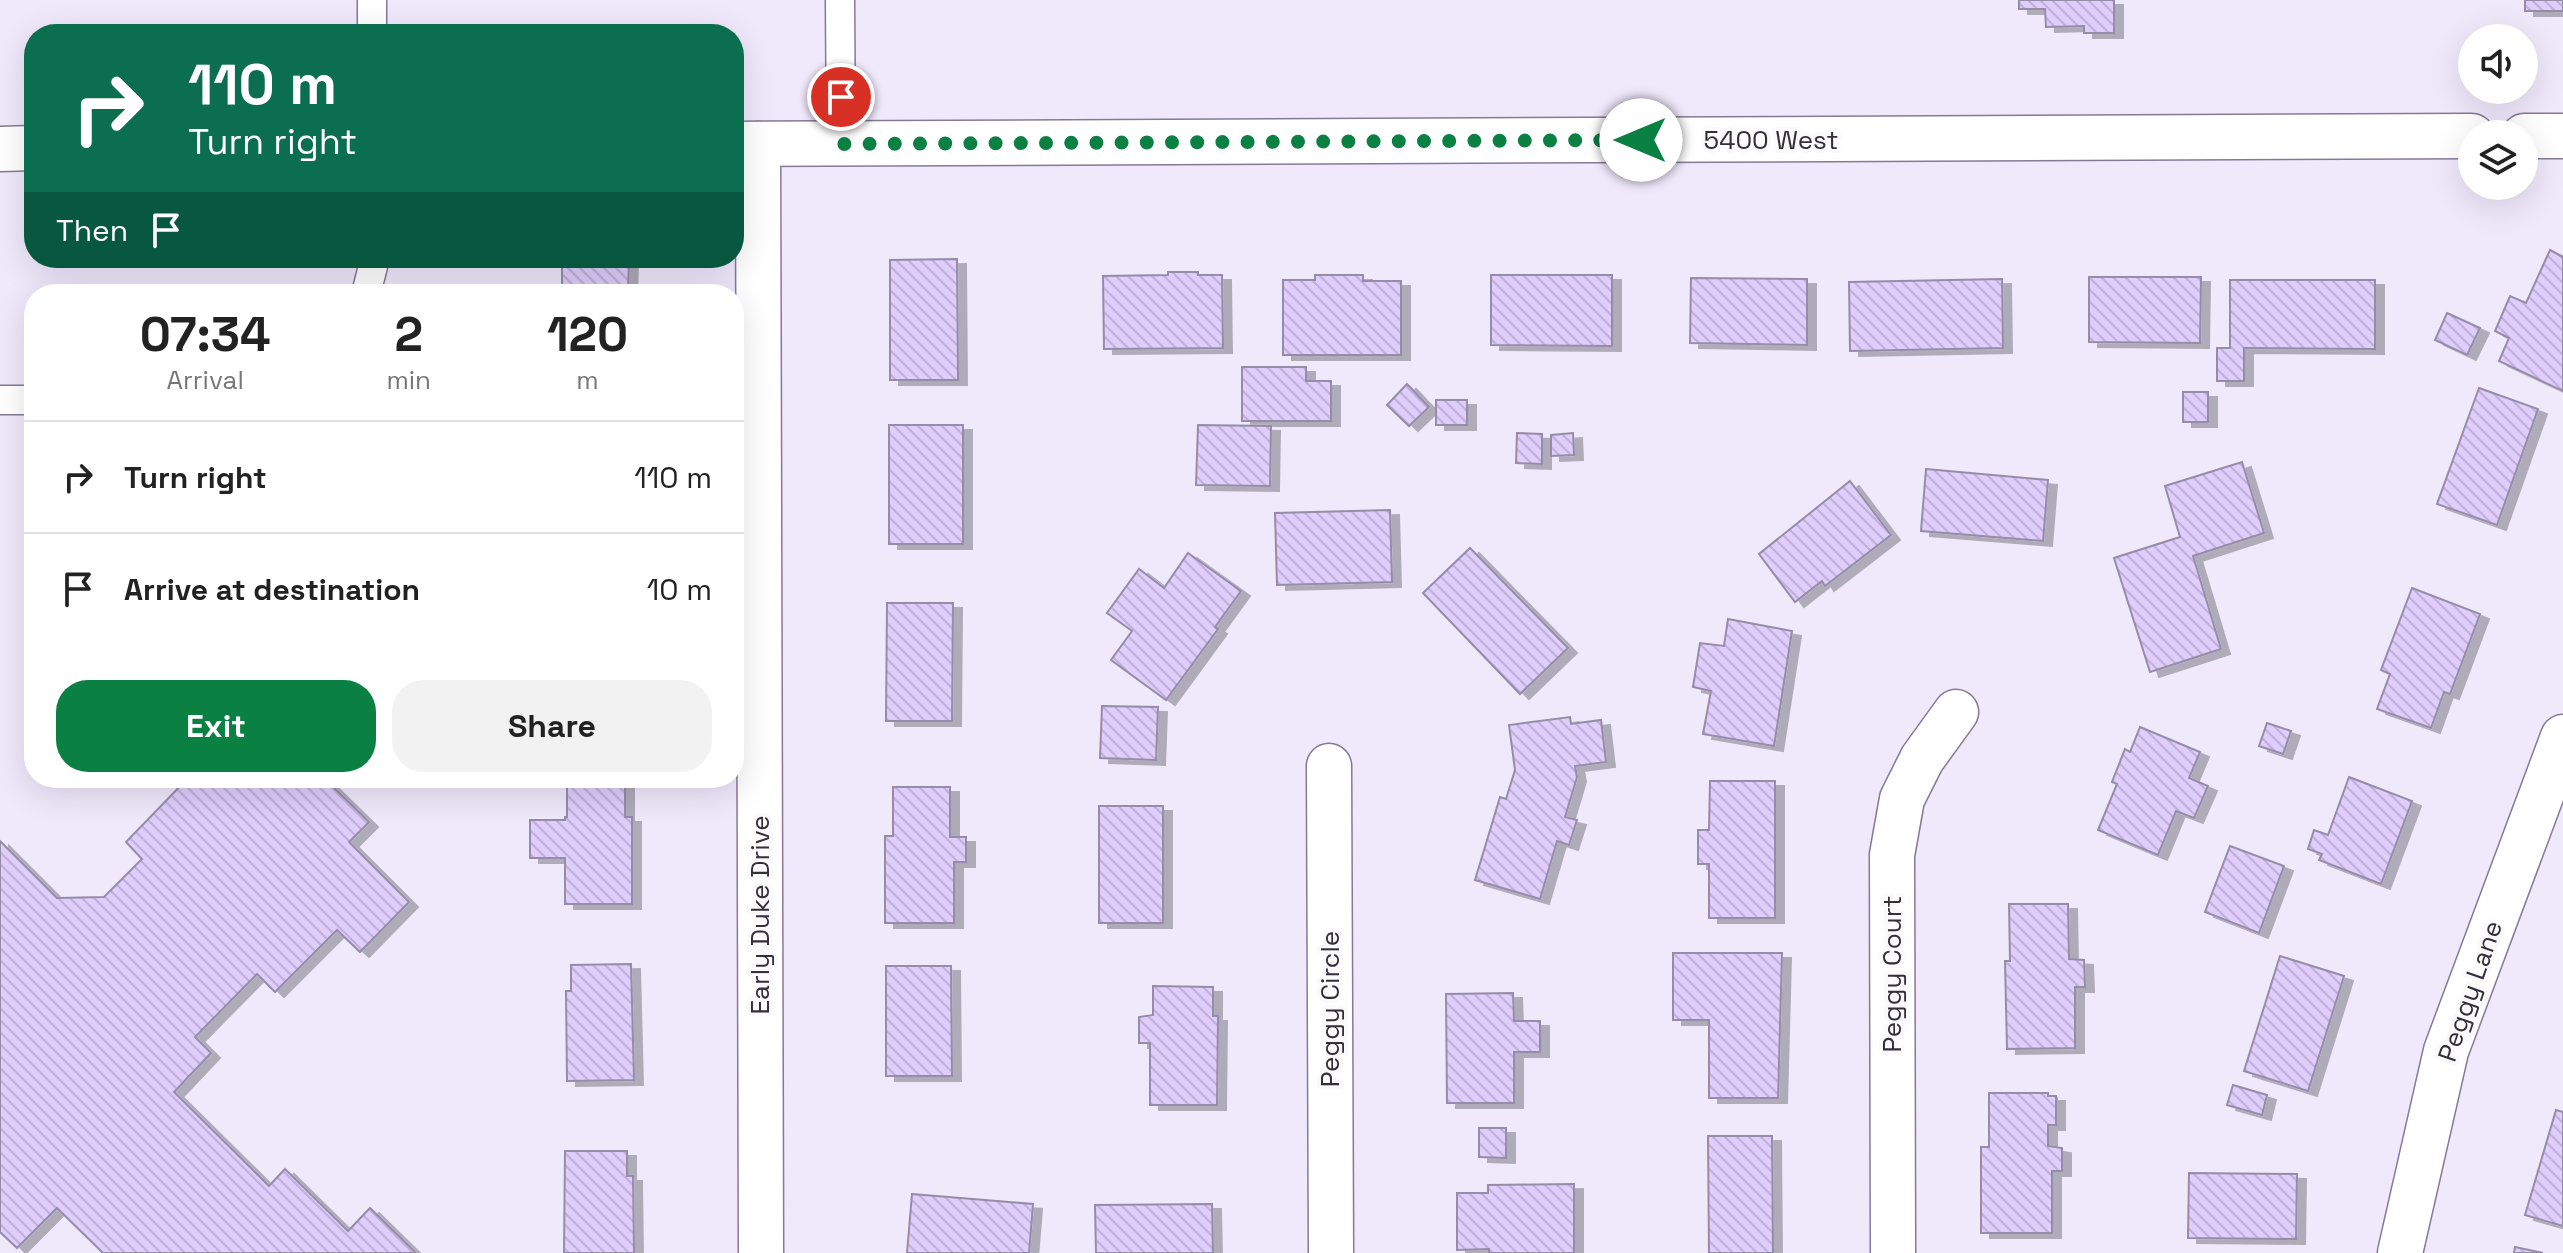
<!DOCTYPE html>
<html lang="en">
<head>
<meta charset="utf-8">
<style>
  body { margin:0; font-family:"Space Grotesk",sans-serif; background:#f2f2f2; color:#222; height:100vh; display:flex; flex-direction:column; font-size:30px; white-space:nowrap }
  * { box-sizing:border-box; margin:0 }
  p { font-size:26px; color:#767676 }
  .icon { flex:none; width:44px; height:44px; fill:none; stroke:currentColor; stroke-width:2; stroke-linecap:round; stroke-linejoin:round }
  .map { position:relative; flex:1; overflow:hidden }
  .details { position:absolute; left:24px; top:284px; width:720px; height:504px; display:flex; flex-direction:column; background:#fff; border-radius:32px; box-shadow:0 8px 32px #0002 }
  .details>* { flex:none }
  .banner { position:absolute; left:24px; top:24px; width:720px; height:244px; border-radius:32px; box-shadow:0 8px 32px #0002; background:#0b6e4f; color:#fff; overflow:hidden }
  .tools { position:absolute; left:2458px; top:24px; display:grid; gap:16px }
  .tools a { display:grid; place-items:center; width:80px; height:80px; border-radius:50%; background:#fff; box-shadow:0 8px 32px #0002; font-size:40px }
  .pin { position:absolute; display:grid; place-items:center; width:68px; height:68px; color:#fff; margin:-34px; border:4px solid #fff; border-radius:50%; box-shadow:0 2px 8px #0007 }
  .me { position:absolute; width:88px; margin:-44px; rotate:270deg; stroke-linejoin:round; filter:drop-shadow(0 0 6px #0008) }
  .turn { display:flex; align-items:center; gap:28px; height:168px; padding:0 32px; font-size:36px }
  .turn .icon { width:104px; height:104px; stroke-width:2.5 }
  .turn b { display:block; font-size:56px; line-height:68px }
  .then { display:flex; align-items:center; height:76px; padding:0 32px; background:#0003; gap:16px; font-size:30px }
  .eta { display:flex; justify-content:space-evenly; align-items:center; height:136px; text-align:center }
  .eta b { font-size:48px; font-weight:700; line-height:56px }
  .primary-button { display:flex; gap:16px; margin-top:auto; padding:16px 32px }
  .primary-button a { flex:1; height:92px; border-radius:32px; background:#0b8043; color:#fff; font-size:32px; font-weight:700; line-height:92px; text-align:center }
  .primary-button a+a { background:#f2f2f2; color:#222 }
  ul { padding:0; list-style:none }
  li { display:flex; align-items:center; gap:24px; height:112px; padding:0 32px; border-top:2px solid #e0e0e0 }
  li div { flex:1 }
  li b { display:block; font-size:30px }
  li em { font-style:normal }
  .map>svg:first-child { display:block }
  .building { fill:url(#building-back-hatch); stroke:#978ca8; stroke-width:2; filter:url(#shadow) }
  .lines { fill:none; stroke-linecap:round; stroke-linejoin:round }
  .service-casing { stroke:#857a96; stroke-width:31 }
  .minor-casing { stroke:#857a96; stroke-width:47 }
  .tertiary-casing { stroke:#857a96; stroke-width:47 }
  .service { stroke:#fff; stroke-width:28 }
  .minor { stroke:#fff; stroke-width:44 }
  .tertiary { stroke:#fff; stroke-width:44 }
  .route { stroke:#0b8043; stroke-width:14; stroke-dasharray:0 25.2 }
  .labels { text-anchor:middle; stroke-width:8; stroke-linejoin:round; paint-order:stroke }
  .street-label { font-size:26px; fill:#332e3a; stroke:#fafafa }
</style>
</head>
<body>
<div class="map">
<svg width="2563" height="1253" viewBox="0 0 2563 1253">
  <defs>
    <pattern id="building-back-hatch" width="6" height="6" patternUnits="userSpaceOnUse" patternTransform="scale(2)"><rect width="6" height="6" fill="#dfcdfc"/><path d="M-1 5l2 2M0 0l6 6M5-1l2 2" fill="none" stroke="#c0b0d9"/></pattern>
    <filter id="shadow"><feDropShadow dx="9" dy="5" stdDeviation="0" flood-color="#0004"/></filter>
  </defs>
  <rect width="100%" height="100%" fill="#f0e9fc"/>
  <g class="building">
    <path d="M2019,0H2114V33H2084V26L2046,27L2045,9H2019Z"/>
    <rect x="2525" y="0" width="38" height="11"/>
    <path d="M2550,250L2563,257V391L2499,361L2509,338L2495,331L2510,296L2526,303Z"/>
    <path d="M562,258H629L628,294H562Z"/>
    <path d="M957,259L958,380H890V260Z"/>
    <path d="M1168,272H1198V275H1222L1223,348L1104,349L1103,276L1168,275Z"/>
    <path d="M1315,275H1363V281H1401V355H1283V280H1315Z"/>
    <path d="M1491,275H1612V346L1491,345Z"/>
    <path d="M2089,277H2201L2200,343L2089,342Z"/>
    <path d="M1691,278L1807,279V345L1690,343Z"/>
    <path d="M2002,279L2003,348L1850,351L1849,282Z"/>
    <path d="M2230,280H2375V349L2244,348V381H2217V348H2230Z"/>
    <path d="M2447,313L2480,328L2467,355L2435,340Z"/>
    <path d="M1242,367H1306V381H1331V421H1242Z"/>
    <path d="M1407,384L1429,407L1409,426L1387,405Z"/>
    <path d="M2479,388L2538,409L2497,525L2437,504Z"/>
    <rect x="2183" y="392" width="25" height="30"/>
    <rect x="1436" y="400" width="31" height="25"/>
    <rect x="889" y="425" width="74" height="119"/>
    <path d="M1198,425L1271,426L1270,486L1196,485Z"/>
    <path d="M1517,433L1542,434V464L1516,463Z"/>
    <path d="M1573,433L1574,455L1551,456V435Z"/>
    <path d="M2242,462L2264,533L2193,556L2221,649L2150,672L2114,558L2180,537L2165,486Z"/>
    <path d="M1926,469L2048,480L2043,541L1921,531Z"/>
    <path d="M1850,481L1891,535L1825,586L1822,581L1795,602L1759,554Z"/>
    <path d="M1390,510L1392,582L1277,585L1275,513Z"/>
    <path d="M1470,548L1568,648L1520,694L1423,593Z"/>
    <path d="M1188,553L1241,591L1215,627L1218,629L1166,700L1111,660L1132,631L1107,613L1139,569L1164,588Z"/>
    <path d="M2412,588L2480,614L2450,694L2444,692L2431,728L2377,709L2390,674L2381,670Z"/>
    <path d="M887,603H953L952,721H886Z"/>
    <path d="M1728,619L1792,631L1774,746L1703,734L1711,691L1693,687L1700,643L1724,646Z"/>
    <path d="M1102,706L1158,707L1156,760L1100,758Z"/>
    <path d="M1570,717L1571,724L1601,720L1606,762L1575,766L1577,777L1565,817L1577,820L1569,845L1557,841L1540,899L1475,880L1500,797L1506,799L1515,770L1509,725Z"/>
    <path d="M2267,723L2291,731L2283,754L2259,746Z"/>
    <path d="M2140,727L2200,752L2189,778L2208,786L2194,818L2176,811L2158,855L2098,830L2117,784L2112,782L2125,749L2130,752Z"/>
    <path d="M2349,777L2412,801L2381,884L2319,860L2322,854L2308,849L2314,830L2328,835Z"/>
    <path d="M188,778H324L369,822L349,842L409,902L360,952L337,930L275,992L257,974L195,1037L211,1053L174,1092L269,1186L285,1169L348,1231L370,1208L416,1253H103L57,1208L17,1248L0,1232V841L57,898L104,897L142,859L126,842Z"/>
    <path d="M567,778H625V817H632V904H565V858H530V820H565V817H567Z"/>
    <path d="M1710,781H1775V918H1709V864H1698V830H1709Z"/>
    <path d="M893,787H950V837H966V862H954V923H885V836H893Z"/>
    <rect x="1099" y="806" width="64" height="117"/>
    <path d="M2230,846L2284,866L2259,933L2205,912Z"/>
    <path d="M2009,904H2068L2069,959L2084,960L2085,987H2075V1048L2007,1049L2005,961H2010Z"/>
    <path d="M1673,953H1782L1778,1098H1709V1020H1673Z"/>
    <path d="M2280,956L2344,976L2308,1091L2244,1071Z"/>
    <path d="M631,964L634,1080L567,1081L566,991H571V965Z"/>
    <path d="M886,966H951L952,1076H886Z"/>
    <path d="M1153,986L1213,987V1016H1218L1217,1105H1150V1043H1139V1017L1153,1015Z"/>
    <path d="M1513,993L1514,1021H1540V1052H1514V1103H1447L1446,994Z"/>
    <path d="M2233,1085L2267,1095L2262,1115L2227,1105Z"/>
    <path d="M1989,1093H2048V1096H2056V1125H2048V1146L2062,1148V1171H2052V1233H1981V1147H1989Z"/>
    <path d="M2556,1110L2563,1112V1226L2525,1215Z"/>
    <path d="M1479,1128H1506V1158L1479,1157Z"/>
    <path d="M1708,1136H1772L1773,1253H1709Z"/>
    <path d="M565,1151H627V1176H633L634,1253H564Z"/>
    <path d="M2189,1173L2297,1174L2296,1239L2188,1238Z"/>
    <path d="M1574,1184V1253H1489V1249L1457,1250V1193H1488V1185Z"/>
    <path d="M912,1194L1033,1204L1029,1253H907Z"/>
    <path d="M1212,1204L1213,1253H1096L1095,1205Z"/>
    <path d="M2515,1247L2543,1253H2514Z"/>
  </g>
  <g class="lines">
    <defs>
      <g id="service">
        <path d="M372,0V34"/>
        <path d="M840,0L841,144"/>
        <path d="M366,294L375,258"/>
        <path d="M0,400H34"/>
      </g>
      <g id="minor">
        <path d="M758,144L761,1253"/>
        <path d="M1329,766L1331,1253"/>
        <path d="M1893,1253L1892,855L1902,799L1922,759L1956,712"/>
        <path d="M2400,1253L2446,1051L2563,737"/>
      </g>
      <g id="tertiary">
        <path d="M2524,136H2563"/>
        <path d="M734,144L2472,136"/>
        <path d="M0,149L34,148"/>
      </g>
    </defs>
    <use href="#service" class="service-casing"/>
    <use href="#minor" class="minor-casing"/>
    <use href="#tertiary" class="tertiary-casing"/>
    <use href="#service" class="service"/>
    <use href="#minor" class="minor"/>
    <use href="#tertiary" class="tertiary"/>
  </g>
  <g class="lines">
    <path class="route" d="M841,97V144L1641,140"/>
  </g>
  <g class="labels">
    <g class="street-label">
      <text x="1771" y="149">5400 West</text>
      <text transform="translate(760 915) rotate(-90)" y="9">Early Duke Drive</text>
      <text transform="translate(1892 974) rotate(-90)" y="9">Peggy Court</text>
      <text transform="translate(2470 991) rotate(-71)" y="9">Peggy Lane</text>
      <text transform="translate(1330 1009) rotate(-90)" y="9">Peggy Circle</text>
    </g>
  </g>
</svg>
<div class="tools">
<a><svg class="icon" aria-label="sound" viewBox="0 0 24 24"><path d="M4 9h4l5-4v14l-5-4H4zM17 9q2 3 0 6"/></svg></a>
<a><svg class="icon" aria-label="layers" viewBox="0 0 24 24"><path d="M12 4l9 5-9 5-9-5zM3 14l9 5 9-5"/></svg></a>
</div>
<div class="pin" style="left:841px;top:97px;background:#d93025"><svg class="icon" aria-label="arrive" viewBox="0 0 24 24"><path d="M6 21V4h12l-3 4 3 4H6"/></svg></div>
<svg class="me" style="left:1641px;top:140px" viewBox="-20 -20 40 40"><circle r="19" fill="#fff"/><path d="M0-13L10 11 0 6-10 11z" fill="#0b8043"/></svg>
<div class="banner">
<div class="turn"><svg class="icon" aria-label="right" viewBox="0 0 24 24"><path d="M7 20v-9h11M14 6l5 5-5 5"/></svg><div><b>110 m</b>Turn right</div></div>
<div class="then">Then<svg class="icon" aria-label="arrive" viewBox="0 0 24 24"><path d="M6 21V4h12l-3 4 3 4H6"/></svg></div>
</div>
<section class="details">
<div class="eta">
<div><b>07:34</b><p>Arrival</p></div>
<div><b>2</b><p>min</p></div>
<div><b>120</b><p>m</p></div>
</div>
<ul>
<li><svg class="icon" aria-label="right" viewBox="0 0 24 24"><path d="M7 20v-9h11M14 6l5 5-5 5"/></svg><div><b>Turn right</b></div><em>110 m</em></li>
<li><svg class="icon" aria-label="arrive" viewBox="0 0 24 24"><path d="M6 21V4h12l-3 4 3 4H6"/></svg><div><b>Arrive at destination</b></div><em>10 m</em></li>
</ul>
<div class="primary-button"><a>Exit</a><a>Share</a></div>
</section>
</div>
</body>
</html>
